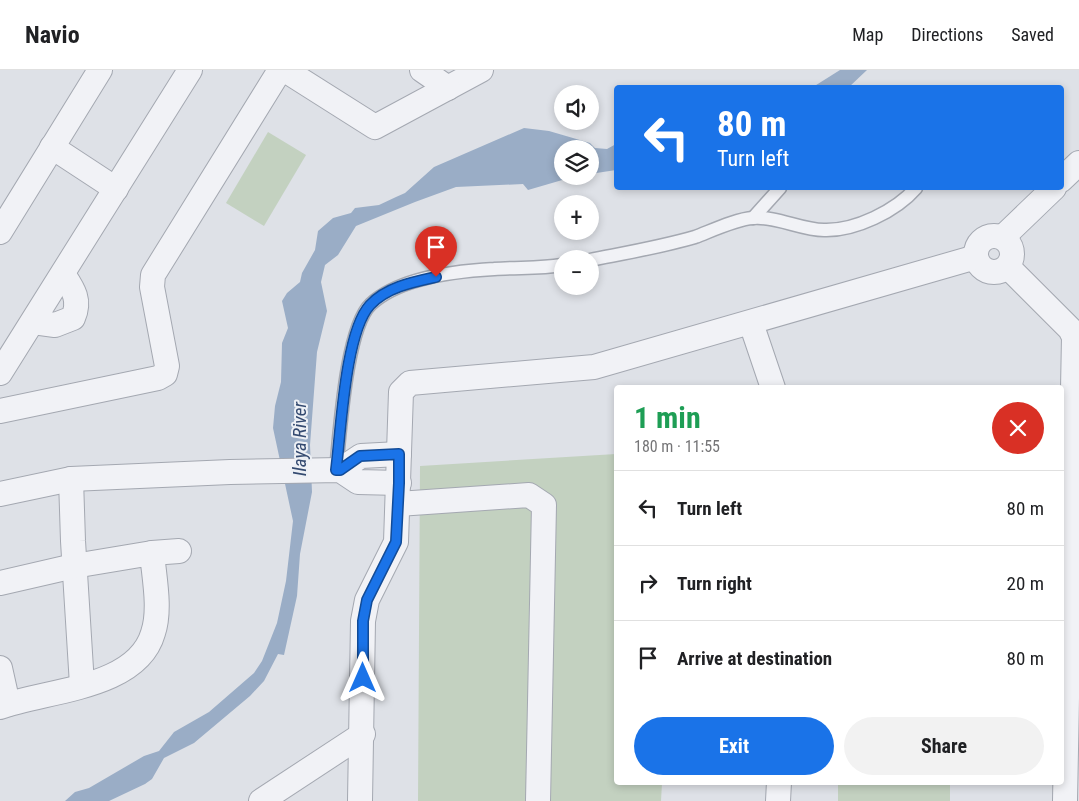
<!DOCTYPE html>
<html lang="en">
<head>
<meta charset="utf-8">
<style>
  body { margin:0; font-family:"Roboto Condensed",sans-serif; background:#f2f2f2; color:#202124; height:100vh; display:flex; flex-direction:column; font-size:19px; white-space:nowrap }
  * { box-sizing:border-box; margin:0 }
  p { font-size:16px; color:#757577 }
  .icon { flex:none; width:28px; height:28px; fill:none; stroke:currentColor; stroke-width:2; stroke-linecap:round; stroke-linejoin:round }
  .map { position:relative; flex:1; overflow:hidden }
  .side { position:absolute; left:614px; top:315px; width:450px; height:400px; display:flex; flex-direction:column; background:#fff; border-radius:5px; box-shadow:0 2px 8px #0003 }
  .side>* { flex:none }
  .banner { position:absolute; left:614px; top:15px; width:450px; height:105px; border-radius:5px; box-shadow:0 2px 8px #0003; background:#1a73e8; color:#fff; overflow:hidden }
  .fabs { position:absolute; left:554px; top:15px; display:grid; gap:10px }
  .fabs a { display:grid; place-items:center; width:45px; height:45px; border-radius:50%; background:#fff; box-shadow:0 2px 8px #0003; font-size:25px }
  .pin { position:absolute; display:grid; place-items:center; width:42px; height:42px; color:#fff; margin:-51px -21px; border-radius:50% 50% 50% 0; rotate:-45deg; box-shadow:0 0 5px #0007 }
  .pin .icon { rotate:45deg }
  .me { position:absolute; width:55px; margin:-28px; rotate:0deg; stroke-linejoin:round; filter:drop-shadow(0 0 4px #0008) }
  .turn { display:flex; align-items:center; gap:18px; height:105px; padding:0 20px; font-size:22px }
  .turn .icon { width:65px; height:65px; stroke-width:2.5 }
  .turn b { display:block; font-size:35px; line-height:42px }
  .round { display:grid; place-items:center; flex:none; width:52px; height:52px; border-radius:26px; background:#f2f2f2 }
  .summary { display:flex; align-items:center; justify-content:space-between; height:85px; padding:0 20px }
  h1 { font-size:30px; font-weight:700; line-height:38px; color:#1e9e55 }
  .action { display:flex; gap:10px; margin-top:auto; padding:10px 20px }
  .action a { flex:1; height:58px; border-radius:30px; background:#1a73e8; color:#fff; font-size:20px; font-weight:700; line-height:58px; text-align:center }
  .action a+a { background:#f2f2f2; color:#202124 }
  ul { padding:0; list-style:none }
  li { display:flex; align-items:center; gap:15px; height:75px; padding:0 20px; border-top:1px solid #e0e0e0 }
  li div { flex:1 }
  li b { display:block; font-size:19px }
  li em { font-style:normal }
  header { display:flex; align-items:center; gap:30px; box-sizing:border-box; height:70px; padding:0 25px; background:#fff; border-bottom:1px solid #e0e0e0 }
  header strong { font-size:24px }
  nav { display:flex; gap:28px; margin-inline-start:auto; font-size:18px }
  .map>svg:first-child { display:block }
  .green { fill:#c3d1c0 }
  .water { fill:#9aadc6 }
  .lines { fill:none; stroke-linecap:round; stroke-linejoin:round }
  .lane-casing { stroke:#a4a8b1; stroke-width:15 }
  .street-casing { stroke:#a4a8b1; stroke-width:26 }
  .lane { stroke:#f1f2f6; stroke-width:12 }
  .street { stroke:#f1f2f6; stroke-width:24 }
  .route-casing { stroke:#114b97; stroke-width:12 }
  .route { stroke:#1a73e8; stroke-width:9 }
  .labels { text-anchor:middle; stroke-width:4; stroke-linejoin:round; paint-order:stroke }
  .water-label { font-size:19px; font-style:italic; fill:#344a70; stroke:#edf0f5 }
</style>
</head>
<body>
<header>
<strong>Navio</strong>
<nav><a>Map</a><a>Directions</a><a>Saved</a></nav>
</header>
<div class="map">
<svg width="1079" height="731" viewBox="0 0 1079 731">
  <rect width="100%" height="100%" fill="#dee1e7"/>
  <g class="green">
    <path d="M268,62L306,85L264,156L226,133Z"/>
    <path d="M616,384V712L662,713L661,731H418L420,396Z"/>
    <rect x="838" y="713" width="112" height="18"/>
  </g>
  <g class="water">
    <path d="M840,0H867L849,17H813Z"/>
    <path d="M524,58L549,61L590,73L595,78L607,79L616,74V100L590,104V79H562V106H576L528,120L523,114L456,117L415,132L356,156L338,185L325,195L321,212L327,241L317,282L310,375L312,422L300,484L297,526L284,585L278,584L264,611L250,626L194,673L164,688L152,709L145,714L109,731H65L75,722L89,718L144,686L159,681L174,662L209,642L254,603L262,591L277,553L286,511L293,451L273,358L275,336L281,312L282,273L288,258L282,231L287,223L300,212L302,203L315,180L318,161L333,148L351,143L355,138L379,135L396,127L405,123L434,97Z"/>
  </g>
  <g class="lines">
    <defs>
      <g id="lane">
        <path d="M753,148L780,118"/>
        <path d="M590,190C625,183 661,177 695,167C711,161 736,149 753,148C777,146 801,160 824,160C855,161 896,141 916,118"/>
        <path d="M336,400C340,363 346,257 371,234C399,208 457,201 494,199C517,197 539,199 562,195"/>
      </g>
      <g id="street">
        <path d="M285,0L375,57L481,0"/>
        <path d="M422,0L448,18"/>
        <path d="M52,77L116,119"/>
        <path d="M1061,110L1079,93"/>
        <path d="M0,162L100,0"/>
        <circle cx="994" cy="184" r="18"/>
        <path d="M1003,167L1054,118"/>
        <path d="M1008,197L1070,259L1074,267L1065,731"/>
        <path d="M33,252L55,255L73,248C81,230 73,219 63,204"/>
        <path d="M751,253L773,318"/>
        <path d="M0,303L190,0"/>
        <path d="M0,341L158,308L165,304L167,296L152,217L153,205L280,0"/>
        <path d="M340,400L361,386L399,384"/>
        <path d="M71,409L73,471L82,615"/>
        <path d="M0,424L71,409L230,402L340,400L358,412L399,413"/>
        <path d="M398,434L529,425L544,435L538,731"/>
        <path d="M152,483L179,481"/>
        <path d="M0,513L74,496L152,483C154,507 161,539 153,563C137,619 46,620 0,637"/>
        <path d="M0,598L8,634"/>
        <path d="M261,731L363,664"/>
        <path d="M360,731L363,551L367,530L396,472L401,322L410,313L594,297L976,187"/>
        <path d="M778,731L779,712"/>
      </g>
    </defs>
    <use href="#lane" class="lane-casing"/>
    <use href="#street" class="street-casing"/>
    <use href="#lane" class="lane"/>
    <use href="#street" class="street"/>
  </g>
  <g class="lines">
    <defs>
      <path id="route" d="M363,608V551L367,530L396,472L399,413V384L360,386L340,400H336C341,361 345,262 370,235C387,217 413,212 436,207"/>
    </defs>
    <use href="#route" class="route-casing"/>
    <use href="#route" class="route"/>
  </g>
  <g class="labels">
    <g class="water-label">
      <text transform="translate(299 369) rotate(-90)" y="7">Ilaya River</text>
    </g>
  </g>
</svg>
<div class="fabs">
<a><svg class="icon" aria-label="sound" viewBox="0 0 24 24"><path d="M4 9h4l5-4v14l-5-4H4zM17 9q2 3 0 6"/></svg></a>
<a><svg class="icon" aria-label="layers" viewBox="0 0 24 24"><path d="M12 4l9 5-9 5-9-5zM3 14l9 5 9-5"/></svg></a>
<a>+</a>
<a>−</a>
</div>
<div class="pin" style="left:436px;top:207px;background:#d93025"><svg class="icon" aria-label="arrive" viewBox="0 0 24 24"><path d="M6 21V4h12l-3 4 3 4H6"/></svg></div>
<svg class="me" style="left:363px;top:608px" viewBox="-20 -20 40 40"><path d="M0-17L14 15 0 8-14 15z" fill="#1a73e8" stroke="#fff" stroke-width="4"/></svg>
<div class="banner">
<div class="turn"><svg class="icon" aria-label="left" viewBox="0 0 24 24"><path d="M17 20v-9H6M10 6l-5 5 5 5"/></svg><div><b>80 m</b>Turn left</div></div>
</div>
<section class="side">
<div class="summary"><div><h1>1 min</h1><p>180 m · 11:55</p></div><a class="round" style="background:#d93025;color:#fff"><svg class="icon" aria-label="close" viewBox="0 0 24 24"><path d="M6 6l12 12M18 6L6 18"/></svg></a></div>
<ul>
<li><svg class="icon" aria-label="left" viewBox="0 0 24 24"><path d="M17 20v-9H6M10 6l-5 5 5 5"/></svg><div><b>Turn left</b></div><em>80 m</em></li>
<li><svg class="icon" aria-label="right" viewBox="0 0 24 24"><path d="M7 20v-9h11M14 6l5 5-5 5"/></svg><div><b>Turn right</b></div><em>20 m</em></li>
<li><svg class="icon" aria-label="arrive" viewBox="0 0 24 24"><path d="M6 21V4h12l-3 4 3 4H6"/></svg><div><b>Arrive at destination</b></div><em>80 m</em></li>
</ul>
<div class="action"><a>Exit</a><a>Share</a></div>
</section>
</div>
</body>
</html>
